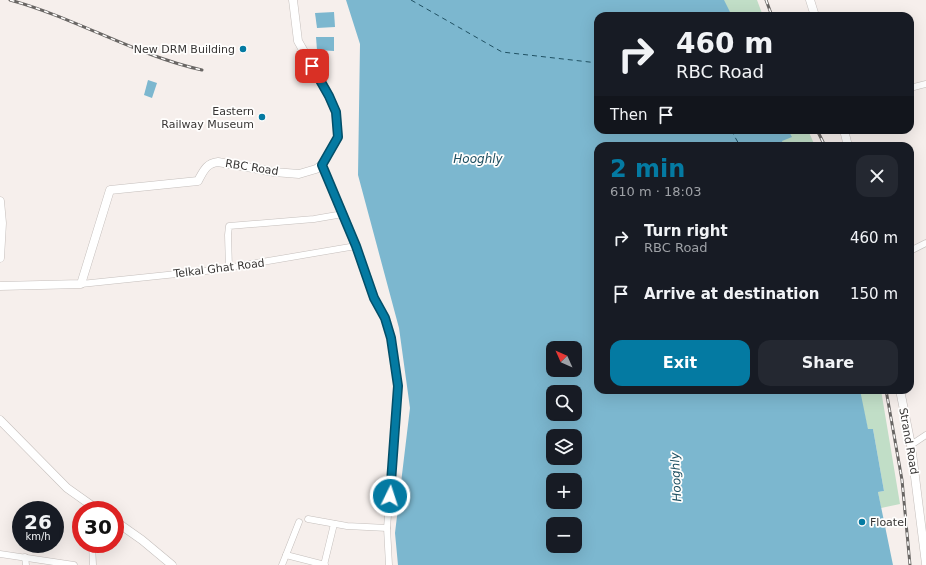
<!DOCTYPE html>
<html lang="en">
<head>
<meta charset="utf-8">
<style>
  body { margin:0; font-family:"DejaVu Sans",sans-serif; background:#242831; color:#f1f3f6; height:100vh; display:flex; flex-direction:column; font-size:15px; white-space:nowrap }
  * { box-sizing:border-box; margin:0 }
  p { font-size:13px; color:#9ea1a6 }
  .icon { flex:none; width:22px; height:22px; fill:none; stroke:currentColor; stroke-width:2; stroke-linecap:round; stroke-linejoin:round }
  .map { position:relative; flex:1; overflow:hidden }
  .sheet { position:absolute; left:594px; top:142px; width:320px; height:252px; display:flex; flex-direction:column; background:#171b24; border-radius:12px; box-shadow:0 4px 16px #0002 }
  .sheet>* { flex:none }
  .banner { position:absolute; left:594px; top:12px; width:320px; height:122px; border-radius:12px; box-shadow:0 4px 16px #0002; background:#171b24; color:#f1f3f6; overflow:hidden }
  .needle { width:26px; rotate:315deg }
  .controls { position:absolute; left:546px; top:341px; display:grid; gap:8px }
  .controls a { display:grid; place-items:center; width:36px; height:36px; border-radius:8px; background:#171b24; box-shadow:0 4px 16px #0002; font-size:20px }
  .speed { position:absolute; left:12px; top:501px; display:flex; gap:8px; font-size:20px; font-weight:700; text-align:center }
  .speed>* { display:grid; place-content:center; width:52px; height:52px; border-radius:50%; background:#171b24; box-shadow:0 4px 16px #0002; line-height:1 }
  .speed small { font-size:10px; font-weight:400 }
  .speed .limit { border:6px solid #d22; background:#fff; color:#111 }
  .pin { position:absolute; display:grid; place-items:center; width:34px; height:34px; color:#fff; margin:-17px; border-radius:8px; box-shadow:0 2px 6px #0006 }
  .me { position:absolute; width:44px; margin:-22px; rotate:4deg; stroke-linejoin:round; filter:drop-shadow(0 0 3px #0008) }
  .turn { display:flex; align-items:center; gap:14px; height:84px; padding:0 16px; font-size:18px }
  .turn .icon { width:52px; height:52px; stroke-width:2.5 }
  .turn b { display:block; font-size:28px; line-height:34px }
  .then { display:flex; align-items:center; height:38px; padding:0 16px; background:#0003; gap:8px; font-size:15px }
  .round { display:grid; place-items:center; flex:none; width:42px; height:42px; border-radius:12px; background:#242831 }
  .summary { display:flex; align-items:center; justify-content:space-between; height:68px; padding:0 16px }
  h1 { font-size:24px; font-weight:700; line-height:30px; color:#047aa2 }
  .action { display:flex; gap:8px; margin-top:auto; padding:8px 16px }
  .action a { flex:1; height:46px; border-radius:12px; background:#047aa2; color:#fff; font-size:16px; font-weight:700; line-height:46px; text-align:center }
  .action a+a { background:#242831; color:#f1f3f6 }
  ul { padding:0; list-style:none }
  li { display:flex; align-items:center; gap:12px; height:56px; padding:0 16px }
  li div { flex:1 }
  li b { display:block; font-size:15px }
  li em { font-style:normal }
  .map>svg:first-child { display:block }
  .green { fill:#c1dec7 }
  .water { fill:#7cb7cf; fill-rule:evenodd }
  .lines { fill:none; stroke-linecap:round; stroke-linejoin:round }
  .ferry { stroke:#205163; stroke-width:1; stroke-dasharray:5 4; stroke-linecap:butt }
  .minor-casing { stroke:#c5bfbc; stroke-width:7 }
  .major-casing { stroke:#c5bfbc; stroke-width:9 }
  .minor { stroke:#fff; stroke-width:6 }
  .major { stroke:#fff; stroke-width:8 }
  .rail-casing { stroke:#696664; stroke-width:3 }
  .rail { stroke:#fffefd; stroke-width:1.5; stroke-dasharray:4.5; stroke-linecap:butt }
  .route-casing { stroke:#034f69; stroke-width:10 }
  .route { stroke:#047aa2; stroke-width:7 }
  .poi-dot { fill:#047aa2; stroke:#fffefd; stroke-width:1.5 }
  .labels { text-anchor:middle; stroke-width:3.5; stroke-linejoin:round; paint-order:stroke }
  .poi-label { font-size:11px; fill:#383635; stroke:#fffefd; text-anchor:end }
  .street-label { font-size:11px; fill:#383635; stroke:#fffefd }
  .water-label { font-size:12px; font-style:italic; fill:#205163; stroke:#fffefd }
</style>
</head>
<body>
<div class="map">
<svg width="926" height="565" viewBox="0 0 926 565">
  <rect width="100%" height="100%" fill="#f6efec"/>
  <g class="green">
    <path d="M721,0H757L763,16H728Z"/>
    <path d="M777,130H808L815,146H784Z"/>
    <path d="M859,390H881L900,504L881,508L878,492L884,491L873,429L868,430Z"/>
  </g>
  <g class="water">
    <path d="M346,0H724L732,16H598V130H788L792,137L782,141L784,146H598V390H860L868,429H873L884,491L878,492L893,565H398L395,533L410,408L399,328L358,175L360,44ZM553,348H575V370H553ZM553,392H575V414H553ZM553,436H575V458H553ZM553,480H575V502H553ZM553,524H575V546H553Z"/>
    <path d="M334,12L335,27L317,28L315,13Z"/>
    <path d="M316,37H334V51L317,50Z"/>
    <path d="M148,80L157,83L152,98L144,95Z"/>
  </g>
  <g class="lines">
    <g class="ferry">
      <path d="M411,0L502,52L598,63"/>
      <path d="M731,130L740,146"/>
    </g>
    <defs>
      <g id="minor">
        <path d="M910,88L926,84"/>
        <path d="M322,165L356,246L374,298L385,318L391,338L398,386L387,528L389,565"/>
        <path d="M910,251L926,243"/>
        <path d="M229,268L228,235L229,226L314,219L343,214"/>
        <path d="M81,284L215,270L356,246"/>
        <path d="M911,445L926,435"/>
        <path d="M308,519L347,526L387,528"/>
        <path d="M92,544L93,565"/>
        <path d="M0,554L74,565"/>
        <path d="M286,555L299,522"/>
        <path d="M25,557L26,565"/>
        <path d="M282,565L286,555L325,565"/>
        <path d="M324,565L334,524"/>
      </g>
      <g id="major">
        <path d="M810,0L815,16"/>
        <path d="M844,130L848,146"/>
        <path d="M0,201L2,223L0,258"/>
        <path d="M0,286L81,284L110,190L198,181C203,172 206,163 218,162L274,172L299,174L316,169L322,165L338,137L336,112L329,96L298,41L293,0"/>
        <path d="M900,390L911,445L926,564"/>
        <path d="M0,420L67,488L98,510"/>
        <path d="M115,521L142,540L172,565"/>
      </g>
    </defs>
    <use href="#minor" class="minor-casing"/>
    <use href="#major" class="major-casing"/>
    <use href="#minor" class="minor"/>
    <use href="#major" class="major"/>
    <defs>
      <g id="rail">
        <path d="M10,0C76,18 135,55 202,70"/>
        <path d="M766,0L772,16"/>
        <path d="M817,130L825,146"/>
        <path d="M886,390L902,480L910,565"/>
      </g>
    </defs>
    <use href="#rail" class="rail-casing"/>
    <use href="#rail" class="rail"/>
  </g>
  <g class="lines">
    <defs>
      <path id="route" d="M312,66L329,96L336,112L338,137L322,165L356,246L374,298L385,318L391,338L398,386L390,496"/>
    </defs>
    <use href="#route" class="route-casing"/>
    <use href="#route" class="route"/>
  </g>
  <g class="poi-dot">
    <circle cx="243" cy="49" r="4"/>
    <circle cx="262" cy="117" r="4"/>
    <circle cx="862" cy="522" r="4"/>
  </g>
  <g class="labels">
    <g class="poi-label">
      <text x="235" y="53">New DRM Building</text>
      <text x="254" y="115">Eastern<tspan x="254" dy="13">Railway Museum</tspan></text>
      <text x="870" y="526" text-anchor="start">Floatel</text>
    </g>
    <g class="street-label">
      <text transform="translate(252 167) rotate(9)" y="4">RBC Road</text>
      <text transform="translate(219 268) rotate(-7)" y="4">Telkal Ghat Road</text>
      <text transform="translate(909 441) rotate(80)" y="4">Strand Road</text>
    </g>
    <g class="water-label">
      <text x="478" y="163">Hooghly</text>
      <text transform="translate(676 477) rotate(-93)" y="4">Hooghly</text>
    </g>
  </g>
</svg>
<div class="controls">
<a><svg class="needle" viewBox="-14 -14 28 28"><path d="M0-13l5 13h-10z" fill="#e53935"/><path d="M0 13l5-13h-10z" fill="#9ea1a6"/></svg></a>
<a><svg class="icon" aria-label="search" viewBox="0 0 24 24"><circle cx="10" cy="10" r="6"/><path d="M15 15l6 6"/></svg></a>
<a><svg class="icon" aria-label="layers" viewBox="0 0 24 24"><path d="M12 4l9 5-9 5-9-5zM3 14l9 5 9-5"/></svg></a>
<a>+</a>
<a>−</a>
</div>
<div class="speed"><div>26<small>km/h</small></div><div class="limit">30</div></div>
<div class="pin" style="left:312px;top:66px;background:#d93025"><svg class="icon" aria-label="arrive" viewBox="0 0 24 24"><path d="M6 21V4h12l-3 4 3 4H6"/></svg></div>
<svg class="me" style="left:390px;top:496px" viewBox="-20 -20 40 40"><circle r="17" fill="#047aa2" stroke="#fff" stroke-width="3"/><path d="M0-11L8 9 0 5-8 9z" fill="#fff"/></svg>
<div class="banner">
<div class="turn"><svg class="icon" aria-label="right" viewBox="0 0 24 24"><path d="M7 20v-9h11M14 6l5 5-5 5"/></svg><div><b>460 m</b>RBC Road</div></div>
<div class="then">Then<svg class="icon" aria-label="arrive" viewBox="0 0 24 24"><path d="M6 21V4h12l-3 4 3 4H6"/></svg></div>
</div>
<section class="sheet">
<div class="summary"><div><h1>2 min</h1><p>610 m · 18:03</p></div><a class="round"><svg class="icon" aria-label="close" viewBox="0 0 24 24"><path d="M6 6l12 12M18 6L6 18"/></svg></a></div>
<ul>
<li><svg class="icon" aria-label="right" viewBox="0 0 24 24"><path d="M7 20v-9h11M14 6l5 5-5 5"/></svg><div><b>Turn right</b><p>RBC Road</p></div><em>460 m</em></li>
<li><svg class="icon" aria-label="arrive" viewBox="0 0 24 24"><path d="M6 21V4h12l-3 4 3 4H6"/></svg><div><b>Arrive at destination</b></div><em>150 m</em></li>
</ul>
<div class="action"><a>Exit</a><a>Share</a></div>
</section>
</div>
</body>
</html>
